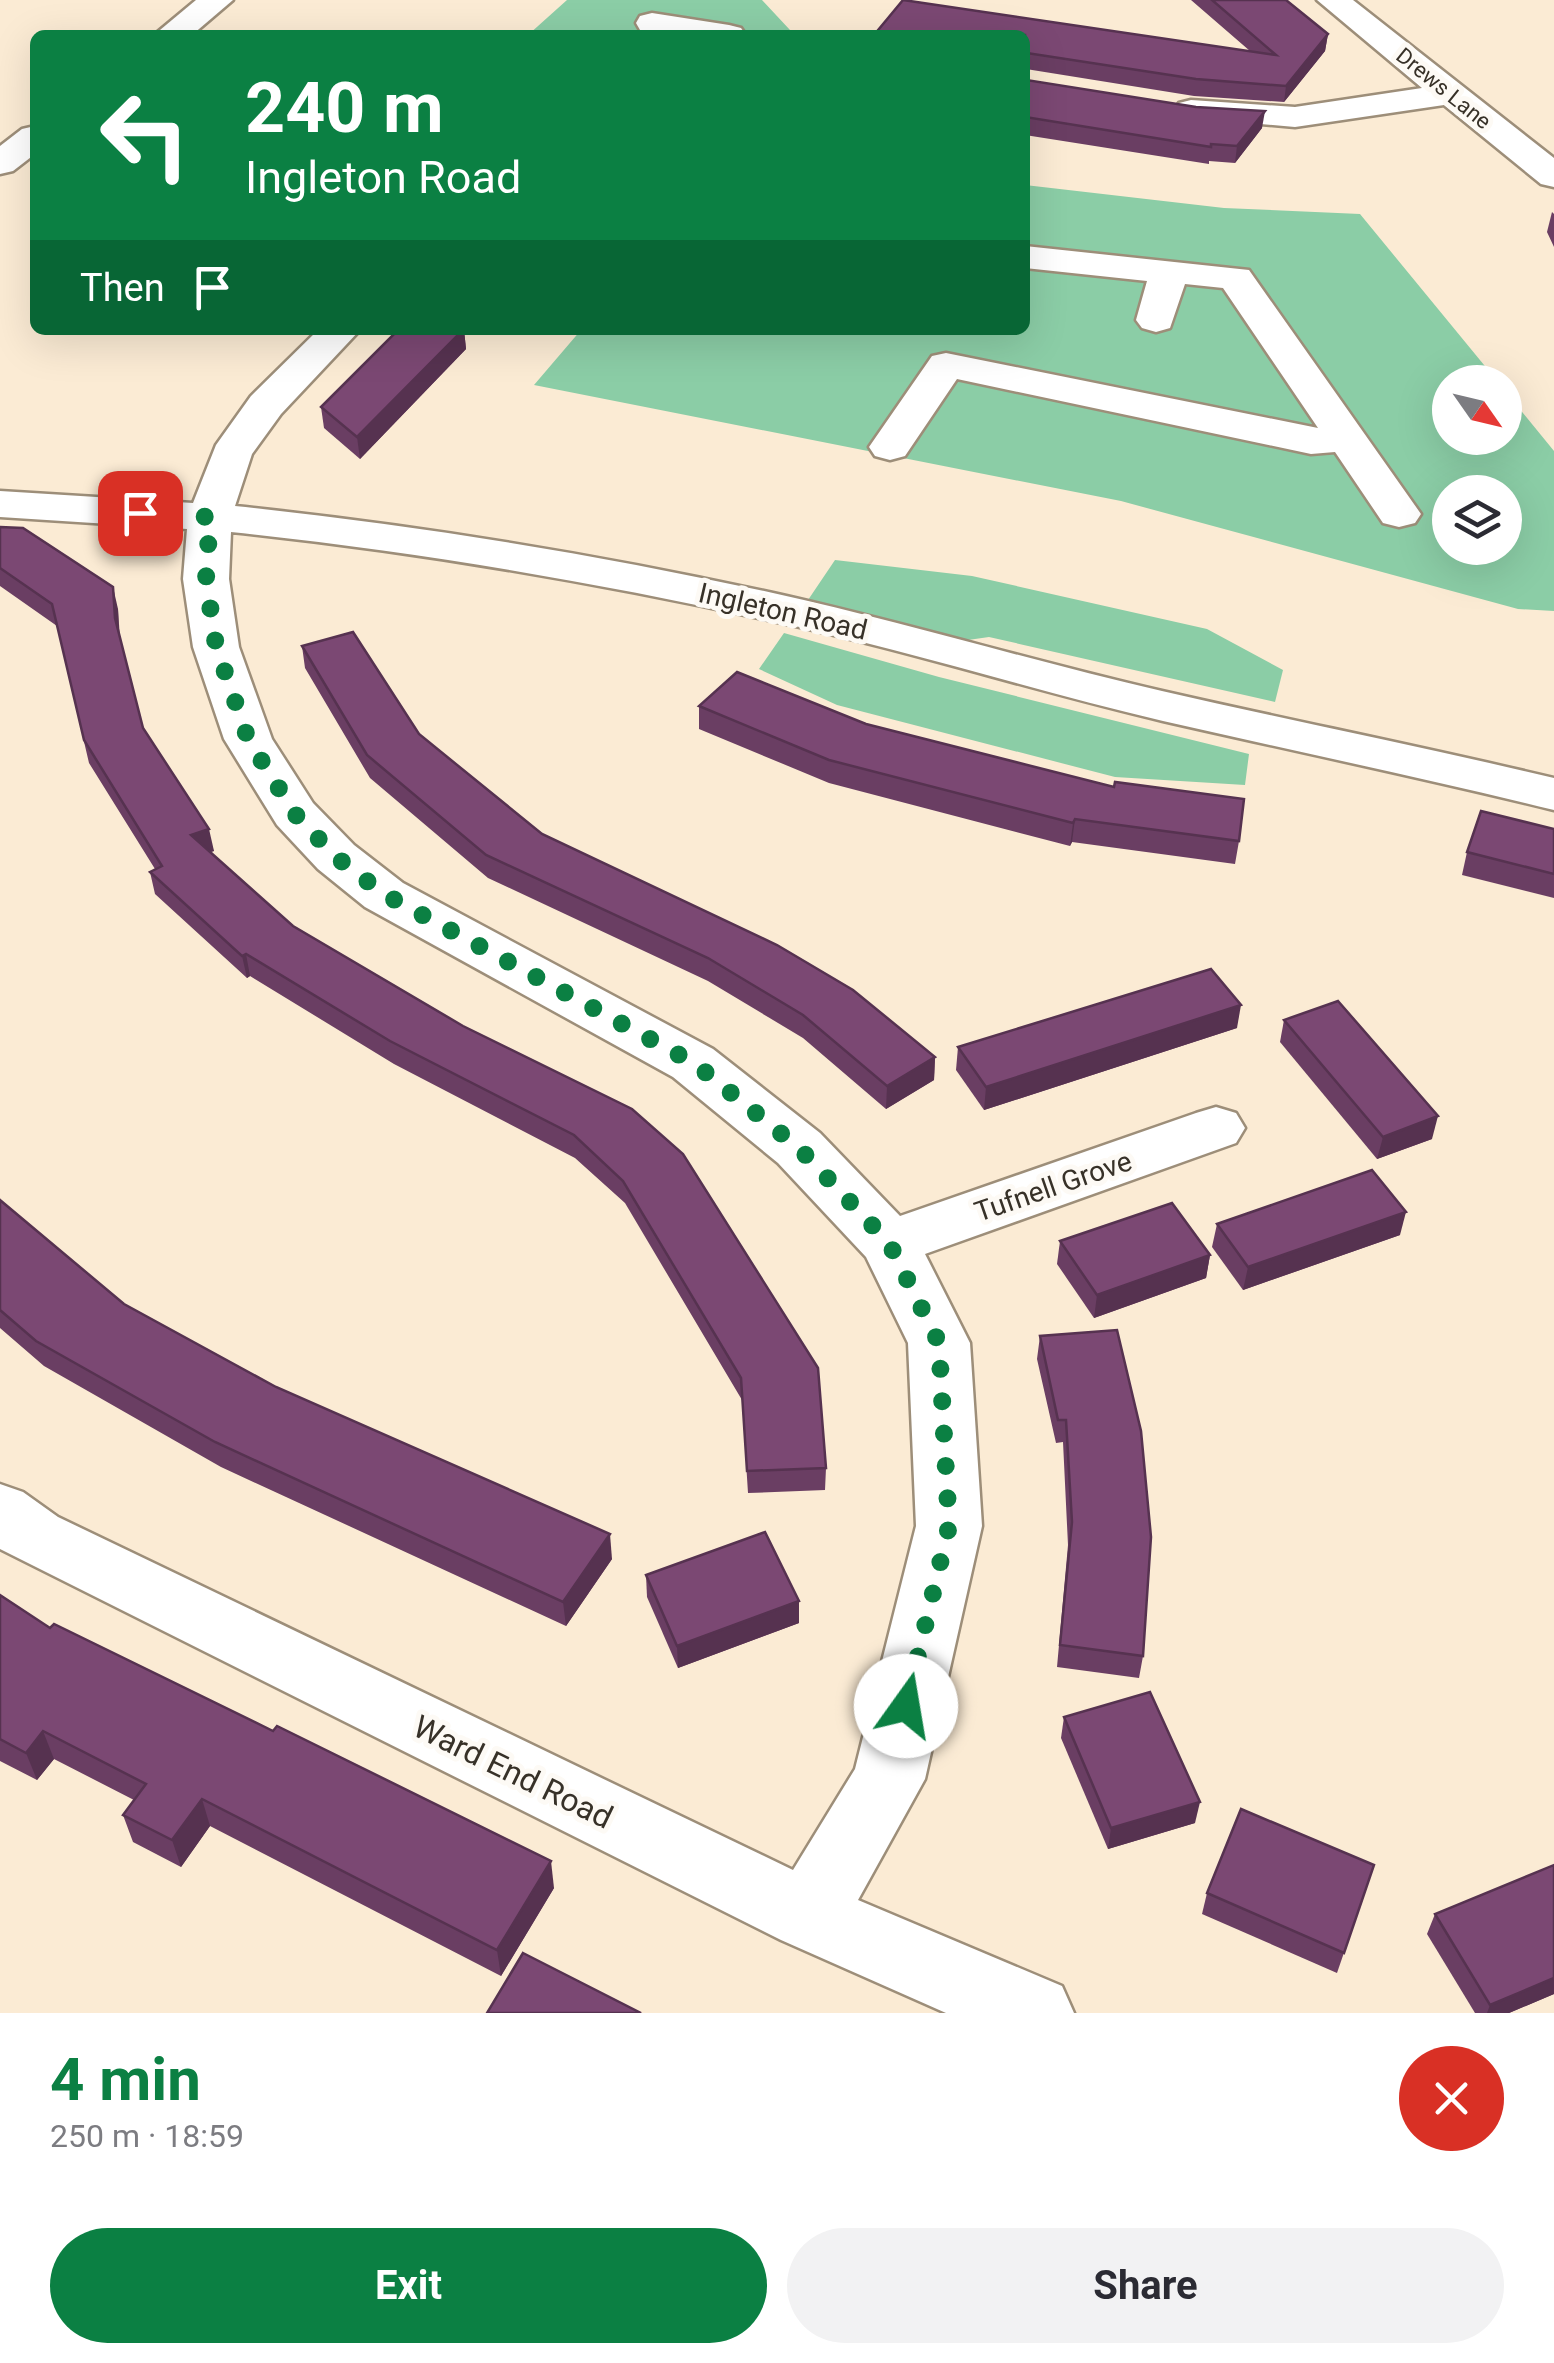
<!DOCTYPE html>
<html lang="en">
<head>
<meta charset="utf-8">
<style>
  body { margin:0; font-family:Roboto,sans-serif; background:#f2f2f3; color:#2b2b33; height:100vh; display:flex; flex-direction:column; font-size:38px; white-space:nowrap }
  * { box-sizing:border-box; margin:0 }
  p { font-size:32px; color:#7c7c81 }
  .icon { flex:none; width:55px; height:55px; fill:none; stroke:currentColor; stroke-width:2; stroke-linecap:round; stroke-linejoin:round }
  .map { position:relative; height:2013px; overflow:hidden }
  .sheet { display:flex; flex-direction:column; background:#fff; flex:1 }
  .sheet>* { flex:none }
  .guide { position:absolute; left:30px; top:30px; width:1000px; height:305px; border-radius:15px; box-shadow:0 10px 40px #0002; background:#0b8043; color:#fff; overflow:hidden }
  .needle { width:65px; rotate:124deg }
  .buttons { position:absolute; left:1432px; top:365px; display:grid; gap:20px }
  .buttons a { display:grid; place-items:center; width:90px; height:90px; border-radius:50%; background:#fff; box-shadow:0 10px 40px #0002; font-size:50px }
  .pin { position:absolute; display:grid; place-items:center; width:85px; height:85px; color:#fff; margin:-42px; border-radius:20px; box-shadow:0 5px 15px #0006 }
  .me { position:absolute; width:110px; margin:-55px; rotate:13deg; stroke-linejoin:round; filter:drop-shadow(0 0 8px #0008) }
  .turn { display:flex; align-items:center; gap:35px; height:210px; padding:0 50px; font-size:45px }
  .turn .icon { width:130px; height:130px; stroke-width:2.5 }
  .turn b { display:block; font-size:70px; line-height:85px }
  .then { display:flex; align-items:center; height:95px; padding:0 50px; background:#0003; gap:20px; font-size:38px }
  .round { display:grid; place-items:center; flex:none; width:105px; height:105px; border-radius:52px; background:#f2f2f3 }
  .head { display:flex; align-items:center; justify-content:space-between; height:170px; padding:0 50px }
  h1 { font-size:60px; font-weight:700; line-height:75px; color:#0b8043 }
  .cta { display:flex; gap:20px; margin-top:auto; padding:20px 50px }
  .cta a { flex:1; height:115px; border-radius:60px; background:#0b8043; color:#fff; font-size:40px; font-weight:700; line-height:115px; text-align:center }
  .cta a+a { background:#f2f2f3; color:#2b2b33 }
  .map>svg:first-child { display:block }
  .green { fill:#8bcda6; fill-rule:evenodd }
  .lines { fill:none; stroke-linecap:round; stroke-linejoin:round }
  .minor-casing { stroke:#9d8e79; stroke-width:5 }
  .minor { fill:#fff; fill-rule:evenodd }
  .wall { fill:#6a3e63 }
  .shaded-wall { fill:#563250 }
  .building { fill:#7b4873; stroke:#563250; stroke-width:2.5 }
  .route { stroke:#0b8043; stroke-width:18; stroke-dasharray:0 32.4 }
  .labels { text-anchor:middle; stroke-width:10; stroke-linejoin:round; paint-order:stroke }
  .far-street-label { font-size:22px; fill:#373128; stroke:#fdfaf5 }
  .street-label { font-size:28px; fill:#373128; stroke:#fdfaf5 }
  .near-street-label { font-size:32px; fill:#373128; stroke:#fdfaf5 }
</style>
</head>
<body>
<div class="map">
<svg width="1554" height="2013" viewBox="0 0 1554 2013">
  <rect width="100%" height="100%" fill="#fbebd4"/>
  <g class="green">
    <path d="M567,0H762L790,30L784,35H725L650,24L638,35H528Z"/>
    <path d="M1025,185L1224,208L1360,214L1498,382H1450V438H1505V391L1554,451V611L1518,609L1121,501L534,385L581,330H1025ZM1450,492H1505V548H1450Z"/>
    <path d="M835,560L972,576L1207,629L1283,670L1275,702L989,637L968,640L808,600Z"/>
    <path d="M784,633L939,677L1249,754L1245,785L1115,777L837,705L759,669Z"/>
  </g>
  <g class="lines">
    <defs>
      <g id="minor">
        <path d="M196,0H233L192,35H154Z"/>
        <path d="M1317,0H1353L1554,158V187L1541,184L1444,105L1295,127L1179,117L1174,110L1179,103L1191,100L1295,107L1422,88Z"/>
        <path d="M652,13L729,25L741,28L746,35H666L640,30L636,23L640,16Z"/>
        <path d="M35,126V154L13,171L0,174V146L22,129Z"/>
        <path d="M1025,246L1249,270L1421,514L1415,523L1399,527L1383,523L1335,452L1311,454L957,379L905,456L890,460L875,456L869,447L932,356L946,353L1318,428L1223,288L1185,284L1170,328L1156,332L1142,328L1136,320L1147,281L1025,268Z"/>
        <path d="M318,330H360L281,414L252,454L235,506C417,525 595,554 773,593C904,622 1032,661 1162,691C1293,721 1424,747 1554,778V810C1424,778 1294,751 1163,721C1031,690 901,648 768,620C589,581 414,551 231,532L229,579L239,647L272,739L313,803L354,845L403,883L713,1049L820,1133L900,1216L1196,1113L1216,1107L1236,1113L1245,1128L1236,1143L925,1254L970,1343L982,1526L925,1779L858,1900L1062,1986L1074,2013H946L781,1940L0,1549V1484L23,1492L58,1517L793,1870L855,1769L916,1526L908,1343L866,1257L778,1163L673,1077L365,907L318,869L277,825L224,739L193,647L183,579L187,529L0,517V491L193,503L216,445L251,396Z"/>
      </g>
    </defs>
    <use href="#minor" class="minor-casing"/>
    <use href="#minor" class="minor"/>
  </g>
  <g class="wall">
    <path d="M1191,0H1286L1328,34L1325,51L1284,102L1194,96L1026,69L1025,35L1250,51Z"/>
    <path d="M1025,75L1026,80L1262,128L1235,163L1209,161V164L1025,135Z"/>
    <path d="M1552,212L1554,214V247L1547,232Z"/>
    <path d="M398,330H464L466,349L360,459L324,428L321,407Z"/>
    <path d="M0,527L118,609L119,636L143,728L214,851L210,852L293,926L463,1026L632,1109L826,1468L825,1490L748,1493L742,1400L625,1203L575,1158L394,1064L250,976L247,978L155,894L150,872L155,869L89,763L57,626L0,586Z"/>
    <path d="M302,646L419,734L542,834L935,1057L934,1080L886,1109L803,1038L708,981L488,878L370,778L305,668Z"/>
    <path d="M699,706L866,724L1114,787L1239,841L1235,864L1072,842L1070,846L829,783L699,729Z"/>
    <path d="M1554,829V898L1462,875L1467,852Z"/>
    <path d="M1284,1020L1432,1139L1377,1159L1280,1042Z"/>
    <path d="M1237,1028L984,1110L956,1070L958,1047Z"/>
    <path d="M0,1200L124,1304L276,1387L612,1559L566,1626L221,1467L44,1366L0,1328Z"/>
    <path d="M1217,1224L1400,1235L1243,1290L1212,1247Z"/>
    <path d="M1060,1241L1210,1255L1206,1278L1094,1318L1057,1264Z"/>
    <path d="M1040,1336L1143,1656L1139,1678L1057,1667L1068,1545L1063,1442L1056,1443L1037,1359Z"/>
    <path d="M646,1575L799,1623L678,1668L647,1597Z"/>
    <path d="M0,1595L50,1628L554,1888L501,1976L210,1826L181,1867L133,1842L123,1815L134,1800L54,1759L37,1780L0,1761Z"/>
    <path d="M1064,1717L1195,1823L1108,1849L1061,1738Z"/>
    <path d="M1374,1865L1337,1973L1202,1914L1207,1893Z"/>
    <path d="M1554,1865V1994L1509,2013H1475L1427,1934L1435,1914Z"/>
  </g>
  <g class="shaded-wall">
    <path d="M1328,34L1325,51L1284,102L1286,86Z"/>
    <path d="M1265,111L1262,128L1235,163L1237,146Z"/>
    <path d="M463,330H464L466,349L360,459L357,437Z"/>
    <path d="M113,587L118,609L120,640L115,618Z"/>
    <path d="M1075,819L1072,842L1070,846L1073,823Z"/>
    <path d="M209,829L214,851L195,857L191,835Z"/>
    <path d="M246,954L250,976L247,978L242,956Z"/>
    <path d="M1241,1005L1237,1028L984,1110L986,1087Z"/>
    <path d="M935,1057L934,1080L886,1109L887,1086Z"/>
    <path d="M1438,1116L1432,1139L1377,1159L1383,1137Z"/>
    <path d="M1406,1212L1400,1235L1243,1290L1248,1267Z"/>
    <path d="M1210,1255L1206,1278L1094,1318L1097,1295Z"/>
    <path d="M610,1534L612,1559L566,1626L563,1602Z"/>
    <path d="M799,1601V1623L678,1668L677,1646Z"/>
    <path d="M43,1731L54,1759L37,1780L26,1753Z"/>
    <path d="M202,1799L210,1826L181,1867L172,1840Z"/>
    <path d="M1200,1802L1195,1823L1108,1849L1111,1828Z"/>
    <path d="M551,1861L554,1888L501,1976L497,1950Z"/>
    <path d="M1554,1978V1994L1509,2013H1487L1490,2005Z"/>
  </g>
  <g class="building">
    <path d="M903,0L1276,55L1212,0H1286L1328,34L1286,86L1196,79L1027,53L1025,54V35H874Z"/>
    <path d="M1025,75L1026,80L1196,107L1265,111L1237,146L1211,144V147L1025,117Z"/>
    <path d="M398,330H463L357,437L321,407Z"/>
    <path d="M0,527L23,528L113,587L115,618L143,728L209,829L191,835L293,926L463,1026L632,1109L683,1154L818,1368L826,1468L747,1471L741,1378L623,1181L574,1135L390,1041L246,954L242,956L150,872L162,866L84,740L52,604L0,568Z"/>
    <path d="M353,632L419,734L542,834L777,945L853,990L935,1057L887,1086L803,1015L708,958L486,855L367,755L302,646Z"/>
    <path d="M737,672L866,724L1114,787L1115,782L1244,799L1239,841L1075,819L1073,823L829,760L699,706Z"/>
    <path d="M1481,811L1554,829V874L1467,852Z"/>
    <path d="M1211,969L1241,1005L986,1087L958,1047Z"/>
    <path d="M1338,1001L1438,1116L1383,1137L1284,1020Z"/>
    <path d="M1372,1170L1406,1212L1248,1267L1217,1224Z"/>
    <path d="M0,1200L124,1304L276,1387L610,1534L563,1602L215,1442L36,1341L0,1310Z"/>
    <path d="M1172,1203L1210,1255L1097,1295L1060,1241Z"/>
    <path d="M1117,1330L1141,1431L1151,1537L1143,1656L1060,1645L1072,1522L1066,1420H1058L1040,1336Z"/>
    <path d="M765,1532L799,1601L677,1646L646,1575Z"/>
    <path d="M0,1595L50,1628L54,1624L273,1731L277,1726L551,1861L497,1950L202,1799L172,1840L123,1815L146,1784L43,1731L26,1753L0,1739Z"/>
    <path d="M1150,1692L1200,1802L1111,1828L1064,1717Z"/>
    <path d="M1241,1809L1374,1865L1344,1953L1207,1893Z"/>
    <path d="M1554,1865V1978L1490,2005L1435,1914Z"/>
    <path d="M523,1953L641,2013H487Z"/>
  </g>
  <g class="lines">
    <path class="route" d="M140,513L210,517L206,579L216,646L248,739L295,814L336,857L384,894L694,1063L799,1148L889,1243L939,1343L949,1526L906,1706"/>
  </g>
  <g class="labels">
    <g class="far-street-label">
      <text transform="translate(1444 88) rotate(39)" y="8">Drews Lane</text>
    </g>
    <g class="street-label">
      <text transform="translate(783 611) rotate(13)" y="10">Ingleton Road</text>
      <text transform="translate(1053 1186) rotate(-19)" y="10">Tufnell Grove</text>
    </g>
    <g class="near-street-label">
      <text transform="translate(513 1772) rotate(26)" y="11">Ward End Road</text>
    </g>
  </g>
</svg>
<div class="buttons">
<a><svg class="needle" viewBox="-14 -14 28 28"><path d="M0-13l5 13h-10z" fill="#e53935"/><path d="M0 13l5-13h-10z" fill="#7c7c81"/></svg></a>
<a><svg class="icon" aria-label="layers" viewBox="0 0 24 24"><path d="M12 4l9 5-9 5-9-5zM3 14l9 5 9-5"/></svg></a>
</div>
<div class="pin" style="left:140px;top:513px;background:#d93025"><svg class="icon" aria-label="arrive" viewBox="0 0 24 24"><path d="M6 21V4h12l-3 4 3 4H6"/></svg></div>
<svg class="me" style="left:906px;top:1706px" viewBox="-20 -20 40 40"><circle r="19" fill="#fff"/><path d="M0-13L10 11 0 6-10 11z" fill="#0b8043"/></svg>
<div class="guide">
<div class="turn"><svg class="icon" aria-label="left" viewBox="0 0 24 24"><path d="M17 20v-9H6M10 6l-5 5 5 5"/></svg><div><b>240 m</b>Ingleton Road</div></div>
<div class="then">Then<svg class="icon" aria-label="arrive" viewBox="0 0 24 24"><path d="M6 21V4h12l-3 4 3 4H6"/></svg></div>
</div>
</div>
<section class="sheet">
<div class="head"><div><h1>4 min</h1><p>250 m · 18:59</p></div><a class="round" style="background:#d93025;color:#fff"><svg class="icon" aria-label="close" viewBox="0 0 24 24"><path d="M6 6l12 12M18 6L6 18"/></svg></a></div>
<div class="cta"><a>Exit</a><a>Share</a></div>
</section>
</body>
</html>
